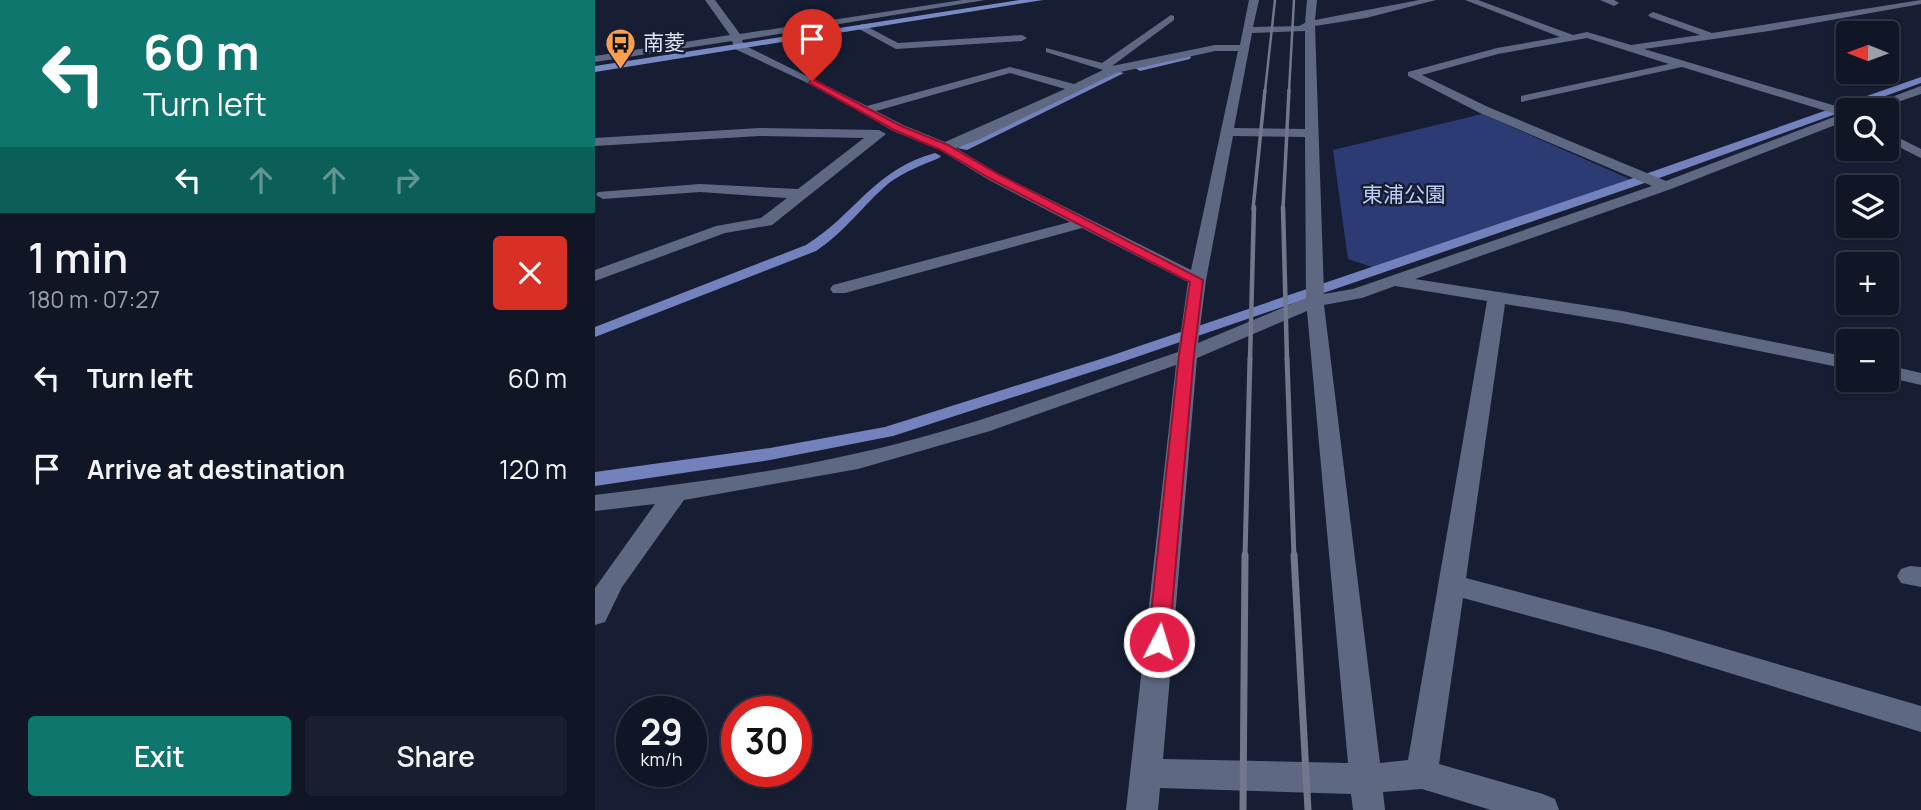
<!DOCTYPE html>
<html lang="en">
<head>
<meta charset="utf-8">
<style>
  body { margin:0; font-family:Manrope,"Noto Sans JP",sans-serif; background:#1a1f2f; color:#f1f3f6; height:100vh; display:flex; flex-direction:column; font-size:26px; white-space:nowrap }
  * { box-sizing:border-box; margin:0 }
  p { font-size:23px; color:#9c9fa7 }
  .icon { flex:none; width:38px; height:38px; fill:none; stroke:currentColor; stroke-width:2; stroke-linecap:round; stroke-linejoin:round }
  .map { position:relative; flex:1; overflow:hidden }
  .drawer { display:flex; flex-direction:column; background:#111627; width:595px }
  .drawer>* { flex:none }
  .hud { background:#0f766e; color:#fff; overflow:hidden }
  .needle { width:46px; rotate:271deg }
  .controls { position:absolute; left:1241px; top:21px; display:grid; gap:14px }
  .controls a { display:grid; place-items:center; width:63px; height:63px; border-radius:7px; background:#111627; box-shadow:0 2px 5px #0004,0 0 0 2px #303544; font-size:35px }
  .speed { position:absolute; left:21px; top:696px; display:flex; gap:14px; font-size:35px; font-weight:700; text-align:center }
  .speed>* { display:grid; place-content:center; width:91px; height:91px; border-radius:50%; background:#111627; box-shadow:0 2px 5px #0004,0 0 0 2px #303544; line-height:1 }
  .speed small { font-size:18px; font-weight:400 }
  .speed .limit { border:10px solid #d22; background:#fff; color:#111 }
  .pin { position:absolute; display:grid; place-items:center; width:60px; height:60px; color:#fff; margin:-72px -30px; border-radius:50% 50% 50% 0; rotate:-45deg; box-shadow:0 0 7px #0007 }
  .pin .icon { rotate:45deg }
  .me { position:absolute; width:77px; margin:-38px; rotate:5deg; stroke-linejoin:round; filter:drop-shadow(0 0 5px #0008) }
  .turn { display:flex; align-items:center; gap:24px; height:147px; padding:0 28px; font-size:32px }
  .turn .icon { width:91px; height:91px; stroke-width:2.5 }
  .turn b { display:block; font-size:49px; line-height:60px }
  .lanes { display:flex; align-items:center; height:66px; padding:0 28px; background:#0003; justify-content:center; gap:35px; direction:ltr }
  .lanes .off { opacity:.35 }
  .round { display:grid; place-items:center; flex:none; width:74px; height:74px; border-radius:7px; background:#1a1f2f }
  .headline { display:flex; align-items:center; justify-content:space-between; height:119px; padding:0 28px }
  h1 { font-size:42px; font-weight:600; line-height:52px }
  .button { display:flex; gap:14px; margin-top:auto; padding:14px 28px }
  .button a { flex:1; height:80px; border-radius:7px; background:#0f766e; color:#fff; font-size:28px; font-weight:600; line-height:80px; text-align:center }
  .button a+a { background:#1a1f2f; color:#f1f3f6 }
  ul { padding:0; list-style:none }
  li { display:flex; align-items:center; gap:21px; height:91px; padding:0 28px }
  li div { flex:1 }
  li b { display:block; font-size:26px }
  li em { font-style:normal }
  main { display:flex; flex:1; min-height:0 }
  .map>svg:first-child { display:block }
  .green { fill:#2d3b74 }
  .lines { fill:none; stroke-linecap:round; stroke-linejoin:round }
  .stream { fill:#7382bd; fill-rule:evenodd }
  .minor { fill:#5f6883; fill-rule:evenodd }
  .major { fill:#788ac4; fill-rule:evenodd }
  .rail-far4 { stroke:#72788b; stroke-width:2.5 }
  .rail-far3 { stroke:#72788b; stroke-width:3.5 }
  .rail-far2 { stroke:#72788b; stroke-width:4.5 }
  .rail-far1 { stroke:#72788b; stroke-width:5 }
  .rail { stroke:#72788b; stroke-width:7 }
  .route { fill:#e11d48; stroke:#92132f; stroke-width:2 }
  .labels { text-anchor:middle; stroke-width:5; stroke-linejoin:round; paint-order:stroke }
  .far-poi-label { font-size:21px; fill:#dde3f2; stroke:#171e34; text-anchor:start }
  .far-park-label { font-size:21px; fill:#beccf7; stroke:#171e34 }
</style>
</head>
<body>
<main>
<section class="drawer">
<div class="hud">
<div class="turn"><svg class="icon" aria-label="left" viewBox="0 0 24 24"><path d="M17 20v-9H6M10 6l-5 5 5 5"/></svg><div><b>60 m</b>Turn left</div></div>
<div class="lanes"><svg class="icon" aria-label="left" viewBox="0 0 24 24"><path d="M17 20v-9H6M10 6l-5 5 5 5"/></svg><svg class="icon off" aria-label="ahead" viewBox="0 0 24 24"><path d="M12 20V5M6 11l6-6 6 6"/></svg><svg class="icon off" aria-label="ahead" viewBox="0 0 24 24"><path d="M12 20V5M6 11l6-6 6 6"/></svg><svg class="icon off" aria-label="right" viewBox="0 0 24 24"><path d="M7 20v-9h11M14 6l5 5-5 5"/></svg></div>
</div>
<div class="headline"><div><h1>1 min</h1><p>180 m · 07:27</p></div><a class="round" style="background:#d93025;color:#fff"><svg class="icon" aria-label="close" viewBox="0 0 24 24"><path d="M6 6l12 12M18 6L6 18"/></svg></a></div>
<ul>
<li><svg class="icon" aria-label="left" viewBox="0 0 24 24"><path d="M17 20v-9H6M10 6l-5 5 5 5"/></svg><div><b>Turn left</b></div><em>60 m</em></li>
<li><svg class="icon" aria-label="arrive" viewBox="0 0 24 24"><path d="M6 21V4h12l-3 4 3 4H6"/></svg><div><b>Arrive at destination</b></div><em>120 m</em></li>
</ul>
<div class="button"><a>Exit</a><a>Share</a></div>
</section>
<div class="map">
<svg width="1326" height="810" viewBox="0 0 1326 810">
  <rect width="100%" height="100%" fill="#171e34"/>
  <path class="green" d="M887,114L1037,180L780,268L753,259L738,150Z"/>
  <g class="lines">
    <g class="stream">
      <path d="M592,54L596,57L595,59L545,71L540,68Z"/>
      <path d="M521,71L529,73L372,150L362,148Z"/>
      <path d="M1326,77V83L1067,177L524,363L298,436L175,460L0,486V472L175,448L290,427L512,357L1059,171Z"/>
      <path d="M340,153L346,156L344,158C327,165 309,172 294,183C268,205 250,232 221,251L0,337V327L211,245C261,214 278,170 340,153Z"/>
    </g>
    <g class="minor">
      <path d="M110,0H120L145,34L367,0H390L147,40L149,45L272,106L415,67L479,84L508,70L451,52V48L507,63L576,15L579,16V20L517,66L620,45H645L654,0H664L658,27L704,26L710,23L712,0H722L720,20L824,0H841L771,18L720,26L729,294L758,289L1057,186L885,113L813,76V72L902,48L965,37L870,0H883L978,35L992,32L1036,45L1105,35L1055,17L1053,15L1058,12L1117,33L1326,0V4L1174,31L1049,49L1254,110L1253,120L1076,189L820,279L1027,311L1253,357V369L1027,323L910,304L871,578L1063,629L1326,706V732L1063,651L868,598L844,764L948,794L960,799L964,810H896L827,789L788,792L790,810H758L756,794L565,788L563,810H531L581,365L395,431L263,469L89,500L27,587L10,622L0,625V588L60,504L0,511V495C88,484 177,473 263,453C372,429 477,388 583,352L593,282L487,228L250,293H238L235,289L238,285L475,222L394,180L345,150L298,131L234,93L140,49L137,41L0,62V56L135,35ZM710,31V129L639,128L657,33ZM992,38L1074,64L926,96V102L1087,67L1244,115L1071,181L893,107L827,75L903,54ZM620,51H643L596,270L404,174L361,148L383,140L521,73ZM415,73L470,89L350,142L308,125L281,111ZM638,136L710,137L711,298L603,343L611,280ZM800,286L892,301L813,760L785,763L729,305L767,298ZM712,311L753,763L568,759L602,358Z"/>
      <path d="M1005,0H1019L1024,3L1019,6Z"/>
      <path d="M267,24L303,43L427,35L432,38L427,41L301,49L264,29L262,27Z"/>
      <path d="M1326,86V94L1279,110H1262Z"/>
      <path d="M164,128L284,130L291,134L177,225L130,233L0,281V270L121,226L166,218L192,198L105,192L8,199L1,195L3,192L105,184L203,189L269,138L164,136L0,146V138Z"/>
      <path d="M1292,132L1326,149V158L1292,141Z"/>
      <path d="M1292,365L1326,373V385L1292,377Z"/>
      <path d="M1315,566L1326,567V587L1306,583L1302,576L1306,569Z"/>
    </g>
    <path class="major" d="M425,0H448L0,72V66Z"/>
    <g class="rail-far4">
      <path d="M670,91L680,0"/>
      <path d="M694,91L699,0"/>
    </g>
    <g class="rail-far3">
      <path d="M658,209L670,90"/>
      <path d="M688,209L694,90"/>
    </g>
    <g class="rail-far2">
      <path d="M688,207L692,360"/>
      <path d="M655,360L659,207"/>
    </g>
    <g class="rail-far1">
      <path d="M692,358L699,557"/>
      <path d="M650,557L655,358"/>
    </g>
    <g class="rail">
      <path d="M699,555L713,810"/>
      <path d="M648,810L650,555"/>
    </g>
  </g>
  <path class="route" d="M217,79L306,126L353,145L403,174L608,280L599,355L574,642L571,648L564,651L556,648L553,642L584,355L595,282L396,179L346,150L299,130L214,83Z"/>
  <defs>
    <symbol id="bus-pin" viewBox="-11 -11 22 30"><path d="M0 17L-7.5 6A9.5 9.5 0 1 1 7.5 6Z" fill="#f99f4d" stroke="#171e34"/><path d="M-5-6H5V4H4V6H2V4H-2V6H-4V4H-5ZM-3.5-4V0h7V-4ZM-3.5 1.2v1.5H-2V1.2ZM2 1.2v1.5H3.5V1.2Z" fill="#111"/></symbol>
  </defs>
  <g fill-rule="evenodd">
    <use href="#bus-pin" x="8" y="26" width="35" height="47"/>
  </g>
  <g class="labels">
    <g class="far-poi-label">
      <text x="48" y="50">南菱</text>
    </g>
    <g class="far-park-label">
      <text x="809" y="202">東浦公園</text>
    </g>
  </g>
</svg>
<div class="controls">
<a><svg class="needle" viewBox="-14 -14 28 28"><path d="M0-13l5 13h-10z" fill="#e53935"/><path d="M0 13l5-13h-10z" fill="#9c9fa7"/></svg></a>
<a><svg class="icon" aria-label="search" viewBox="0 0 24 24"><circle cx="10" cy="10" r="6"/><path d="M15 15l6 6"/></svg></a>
<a><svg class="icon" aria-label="layers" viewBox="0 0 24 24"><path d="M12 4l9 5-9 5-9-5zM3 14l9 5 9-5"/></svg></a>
<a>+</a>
<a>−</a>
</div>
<div class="speed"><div>29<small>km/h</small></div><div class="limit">30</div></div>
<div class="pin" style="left:217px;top:81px;background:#d93025"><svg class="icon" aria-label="arrive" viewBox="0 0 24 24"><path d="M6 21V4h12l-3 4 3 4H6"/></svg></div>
<svg class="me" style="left:564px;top:642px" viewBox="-20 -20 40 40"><circle r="17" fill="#e11d48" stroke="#fff" stroke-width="3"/><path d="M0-11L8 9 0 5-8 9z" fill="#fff"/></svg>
</div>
</main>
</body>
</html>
